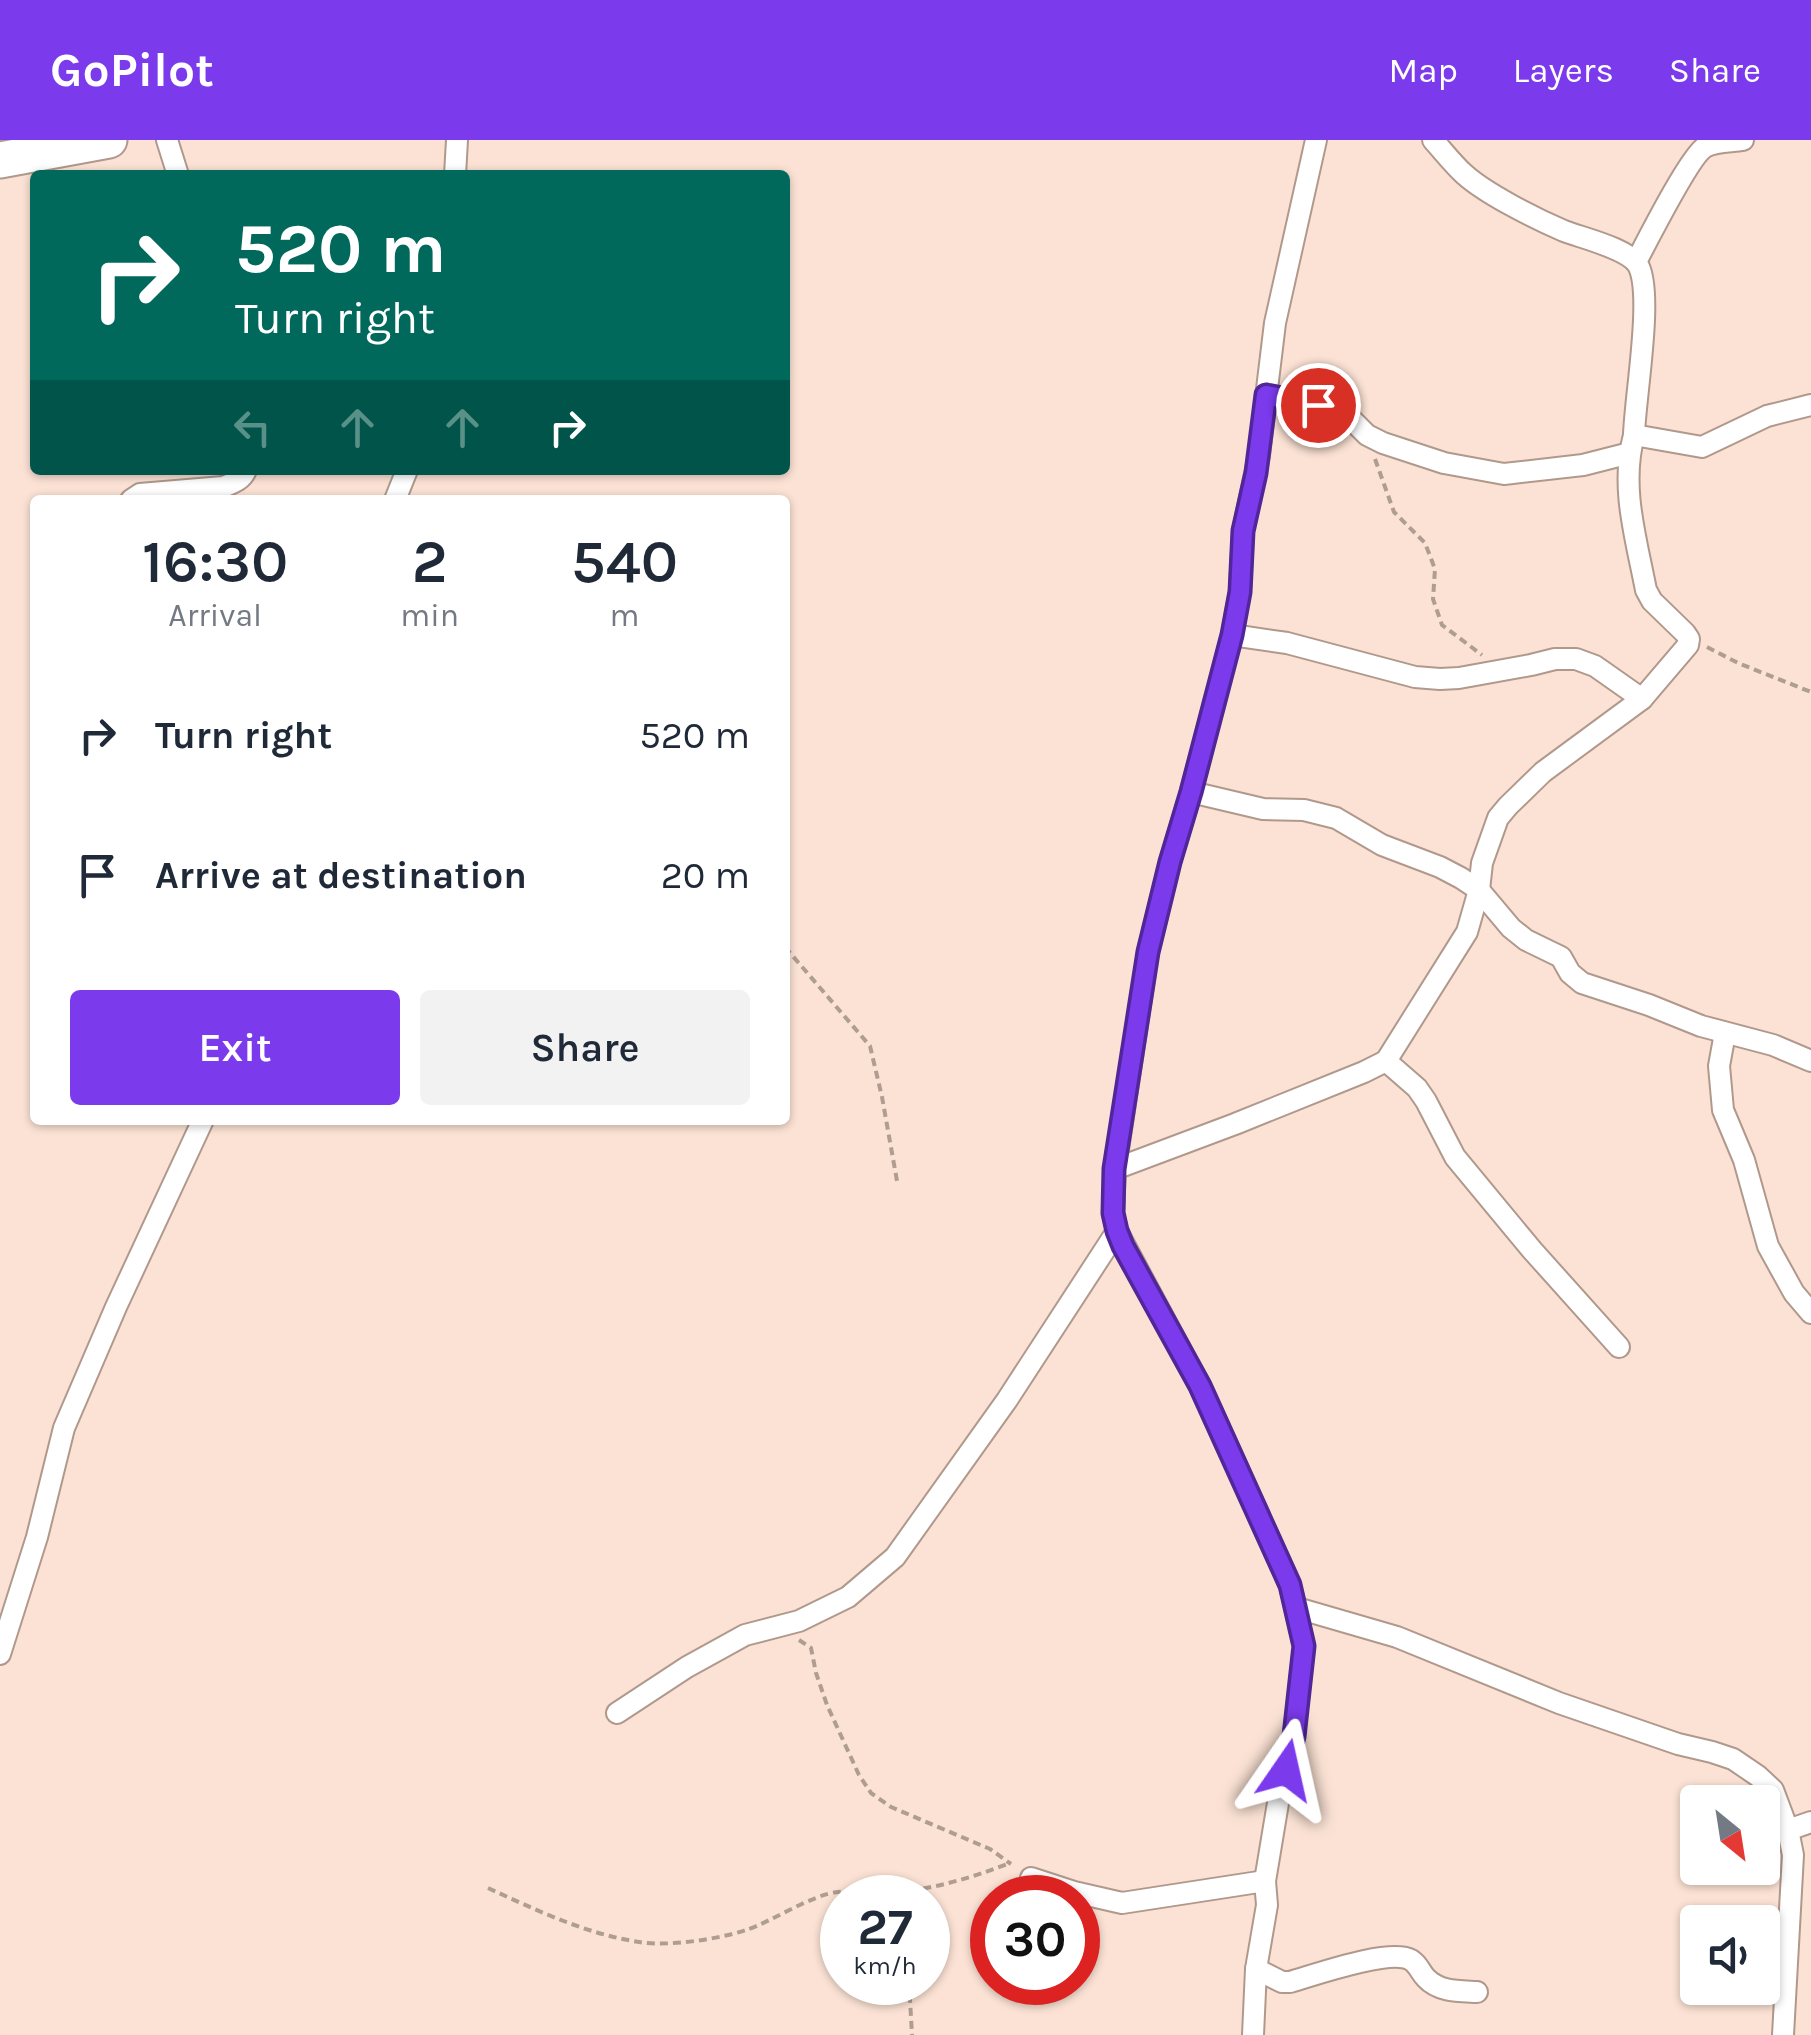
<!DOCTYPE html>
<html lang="en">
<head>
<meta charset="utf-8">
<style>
  body { margin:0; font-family:Karla,sans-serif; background:#f2f2f3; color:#1f2937; height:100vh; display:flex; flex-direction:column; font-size:38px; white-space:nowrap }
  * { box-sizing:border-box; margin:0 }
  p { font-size:32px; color:#747a83 }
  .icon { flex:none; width:55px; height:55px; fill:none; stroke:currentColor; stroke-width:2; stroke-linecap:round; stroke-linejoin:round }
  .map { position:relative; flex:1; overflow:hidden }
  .panel { position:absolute; left:30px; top:355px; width:760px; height:630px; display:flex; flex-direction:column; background:#fff; border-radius:10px; box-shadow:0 2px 8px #0004 }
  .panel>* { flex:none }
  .guide { position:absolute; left:30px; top:30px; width:760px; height:305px; border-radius:10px; box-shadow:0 2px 8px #0004; background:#00695c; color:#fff; overflow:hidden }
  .needle { width:65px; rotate:150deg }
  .fabs { position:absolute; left:1680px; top:1645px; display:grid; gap:20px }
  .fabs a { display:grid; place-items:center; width:100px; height:100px; border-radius:10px; background:#fff; box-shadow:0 2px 8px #0004; font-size:50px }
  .speed { position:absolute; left:820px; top:1735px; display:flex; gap:20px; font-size:50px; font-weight:700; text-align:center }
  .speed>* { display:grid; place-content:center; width:130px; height:130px; border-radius:50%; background:#fff; box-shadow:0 2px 8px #0004; line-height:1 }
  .speed small { font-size:25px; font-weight:400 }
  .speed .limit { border:15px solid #d22; background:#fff; color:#111 }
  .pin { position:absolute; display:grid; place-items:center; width:85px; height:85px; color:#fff; margin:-42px; border:5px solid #fff; border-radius:50%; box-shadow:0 2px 10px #0007 }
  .me { position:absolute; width:110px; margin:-55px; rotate:11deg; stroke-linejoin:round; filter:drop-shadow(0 0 8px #0008) }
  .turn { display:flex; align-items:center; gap:35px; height:210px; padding:0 40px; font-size:45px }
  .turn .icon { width:130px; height:130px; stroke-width:2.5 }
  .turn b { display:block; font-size:70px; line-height:85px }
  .lanes { display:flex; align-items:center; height:95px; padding:0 40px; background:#0003; justify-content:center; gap:50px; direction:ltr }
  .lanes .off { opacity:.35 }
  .eta { display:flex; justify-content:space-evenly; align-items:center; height:170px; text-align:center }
  .eta b { font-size:60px; font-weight:600; line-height:70px }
  .primary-button { display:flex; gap:20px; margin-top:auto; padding:20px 40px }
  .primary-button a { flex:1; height:115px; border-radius:10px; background:#7c3aed; color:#fff; font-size:40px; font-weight:600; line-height:115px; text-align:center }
  .primary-button a+a { background:#f2f2f3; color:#1f2937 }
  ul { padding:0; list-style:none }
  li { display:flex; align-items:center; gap:30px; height:140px; padding:0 40px }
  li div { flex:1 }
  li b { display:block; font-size:38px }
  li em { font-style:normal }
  header { display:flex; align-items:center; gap:60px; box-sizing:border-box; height:140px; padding:0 50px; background:#7c3aed; color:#fff }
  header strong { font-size:48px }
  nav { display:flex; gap:55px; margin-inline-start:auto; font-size:35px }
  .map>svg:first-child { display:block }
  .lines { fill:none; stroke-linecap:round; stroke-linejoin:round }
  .street-casing { stroke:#b0998c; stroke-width:24 }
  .highway-casing { stroke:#b0998c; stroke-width:39 }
  .path { stroke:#af9d92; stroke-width:4; stroke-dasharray:8 5; stroke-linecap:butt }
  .street { stroke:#fff; stroke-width:20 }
  .highway { stroke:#fff; stroke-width:35 }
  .route-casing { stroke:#51269a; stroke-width:25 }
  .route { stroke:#7c3aed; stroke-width:18 }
</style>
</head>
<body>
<header>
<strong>GoPilot</strong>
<nav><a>Map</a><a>Layers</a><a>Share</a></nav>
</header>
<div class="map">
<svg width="1811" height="1895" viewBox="0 0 1811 1895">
  <rect width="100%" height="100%" fill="#fbe2d4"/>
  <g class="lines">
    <defs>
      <g id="street">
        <path d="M167,0L178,35"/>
        <path d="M1433,0C1443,11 1453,24 1464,34C1486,54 1536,79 1564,91C1582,98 1631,109 1639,127C1653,158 1635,257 1634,295L1702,307L1767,276L1811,265"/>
        <path d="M455,35L457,0"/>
        <path d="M1636,122C1647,101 1690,16 1705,7C1715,1 1732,2 1743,0"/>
        <path d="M1266,255L1342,270L1367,295L1383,303L1444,323L1504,334L1583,325L1630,313"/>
        <path d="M131,360L140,354L223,347C233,343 242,340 246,330"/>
        <path d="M395,360L407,330"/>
        <path d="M1232,495L1287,503L1415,537L1440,539L1459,538L1531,525L1555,519H1576L1595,526L1642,559"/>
        <path d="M1191,652L1263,669L1304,670L1336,678L1382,705L1440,727L1461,738L1479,750L1511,788L1526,800L1561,817L1570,833L1582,843L1649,865L1701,886L1773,905L1811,921"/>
        <path d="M1725,893L1719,926L1723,970L1744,1020L1768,1106L1794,1153L1811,1173"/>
        <path d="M1386,921L1467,792L1479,750L1482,723L1498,678L1508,666L1543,632L1642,559L1688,505L1689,499L1685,493L1652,461L1646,450C1636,398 1620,347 1634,295"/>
        <path d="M1115,1029L1235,984L1364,932L1386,921L1417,948L1426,961L1455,1017L1532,1110L1619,1207"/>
        <path d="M1297,1468L1397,1497L1559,1563L1678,1604L1712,1612L1733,1619L1758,1636L1773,1650L1788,1690L1811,1682"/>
        <path d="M0,1514L37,1397L64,1288L116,1167L203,980"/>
        <path d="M617,1573L687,1527L745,1495L799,1481L848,1457L895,1417L1007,1260L1117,1091"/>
        <path d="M1031,1738L1074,1752L1122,1763L1265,1741"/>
        <path d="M1256,1829L1282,1842H1290C1315,1835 1390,1808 1411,1820C1419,1825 1420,1832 1426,1838C1439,1852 1459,1851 1477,1852"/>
        <path d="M1253,1895L1256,1829L1267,1765L1265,1741L1278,1663L1294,1596L1304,1506L1290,1445L1262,1383L1200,1246L1117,1091L1113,1073L1115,1029L1148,812L1170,722L1191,652L1232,495L1240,451L1243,391L1259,315L1275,183L1316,0"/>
        <path d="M1783,1895L1793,1715L1788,1690"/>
      </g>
      <path id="highway" d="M0,20L109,0"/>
    </defs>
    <use href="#street" class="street-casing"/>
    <use href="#highway" class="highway-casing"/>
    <g class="path">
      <path d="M1375,319L1394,372L1425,403L1435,429L1433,459L1442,485L1482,515"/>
      <path d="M1707,507L1738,523L1811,552"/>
      <path d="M785,807L870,906L882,957L897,1041"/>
      <path d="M799,1500L811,1508L816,1533L827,1565L859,1635L871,1653L891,1667L990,1709L1011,1724"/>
      <path d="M488,1748C536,1770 586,1794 639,1802C667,1807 719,1799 746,1790C771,1782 813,1754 838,1752C850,1751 863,1755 876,1754C923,1752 966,1740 1010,1723"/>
      <path d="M909,1842L912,1895"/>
    </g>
    <use href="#street" class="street"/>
    <use href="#highway" class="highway"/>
  </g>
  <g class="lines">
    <defs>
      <path id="route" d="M1286,1630L1294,1596L1304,1506L1290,1445L1200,1246L1123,1106L1117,1091L1113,1073L1114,1029L1148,812L1170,722L1191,652L1232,495L1240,452L1243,391L1256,333L1266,255L1318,265"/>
    </defs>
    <use href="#route" class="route-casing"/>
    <use href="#route" class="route"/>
  </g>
</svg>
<div class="fabs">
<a><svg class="needle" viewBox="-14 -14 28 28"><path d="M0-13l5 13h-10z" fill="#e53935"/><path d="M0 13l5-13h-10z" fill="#747a83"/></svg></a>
<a><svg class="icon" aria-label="sound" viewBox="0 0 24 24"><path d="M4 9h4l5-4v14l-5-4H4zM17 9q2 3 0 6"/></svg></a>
</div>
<div class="speed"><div>27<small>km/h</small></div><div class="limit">30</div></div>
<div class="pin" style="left:1318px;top:265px;background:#d93025"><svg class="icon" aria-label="arrive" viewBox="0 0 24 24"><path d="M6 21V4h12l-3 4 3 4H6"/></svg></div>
<svg class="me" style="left:1286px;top:1630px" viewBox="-20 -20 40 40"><path d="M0-17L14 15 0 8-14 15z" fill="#7c3aed" stroke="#fff" stroke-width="4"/></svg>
<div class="guide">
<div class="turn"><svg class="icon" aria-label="right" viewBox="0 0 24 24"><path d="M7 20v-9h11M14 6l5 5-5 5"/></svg><div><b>520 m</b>Turn right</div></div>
<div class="lanes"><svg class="icon off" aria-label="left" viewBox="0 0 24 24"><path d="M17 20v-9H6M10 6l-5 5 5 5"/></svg><svg class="icon off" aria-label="ahead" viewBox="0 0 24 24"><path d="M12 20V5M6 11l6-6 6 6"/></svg><svg class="icon off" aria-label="ahead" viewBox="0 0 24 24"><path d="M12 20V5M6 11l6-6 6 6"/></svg><svg class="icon" aria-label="right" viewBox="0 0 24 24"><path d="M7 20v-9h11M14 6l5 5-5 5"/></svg></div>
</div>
<section class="panel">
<div class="eta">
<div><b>16:30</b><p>Arrival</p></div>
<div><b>2</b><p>min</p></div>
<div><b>540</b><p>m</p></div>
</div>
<ul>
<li><svg class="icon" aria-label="right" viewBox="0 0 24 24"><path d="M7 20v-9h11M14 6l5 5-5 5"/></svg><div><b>Turn right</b></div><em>520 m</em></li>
<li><svg class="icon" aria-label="arrive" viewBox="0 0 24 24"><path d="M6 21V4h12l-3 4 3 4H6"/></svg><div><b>Arrive at destination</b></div><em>20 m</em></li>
</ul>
<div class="primary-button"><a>Exit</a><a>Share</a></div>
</section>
</div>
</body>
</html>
